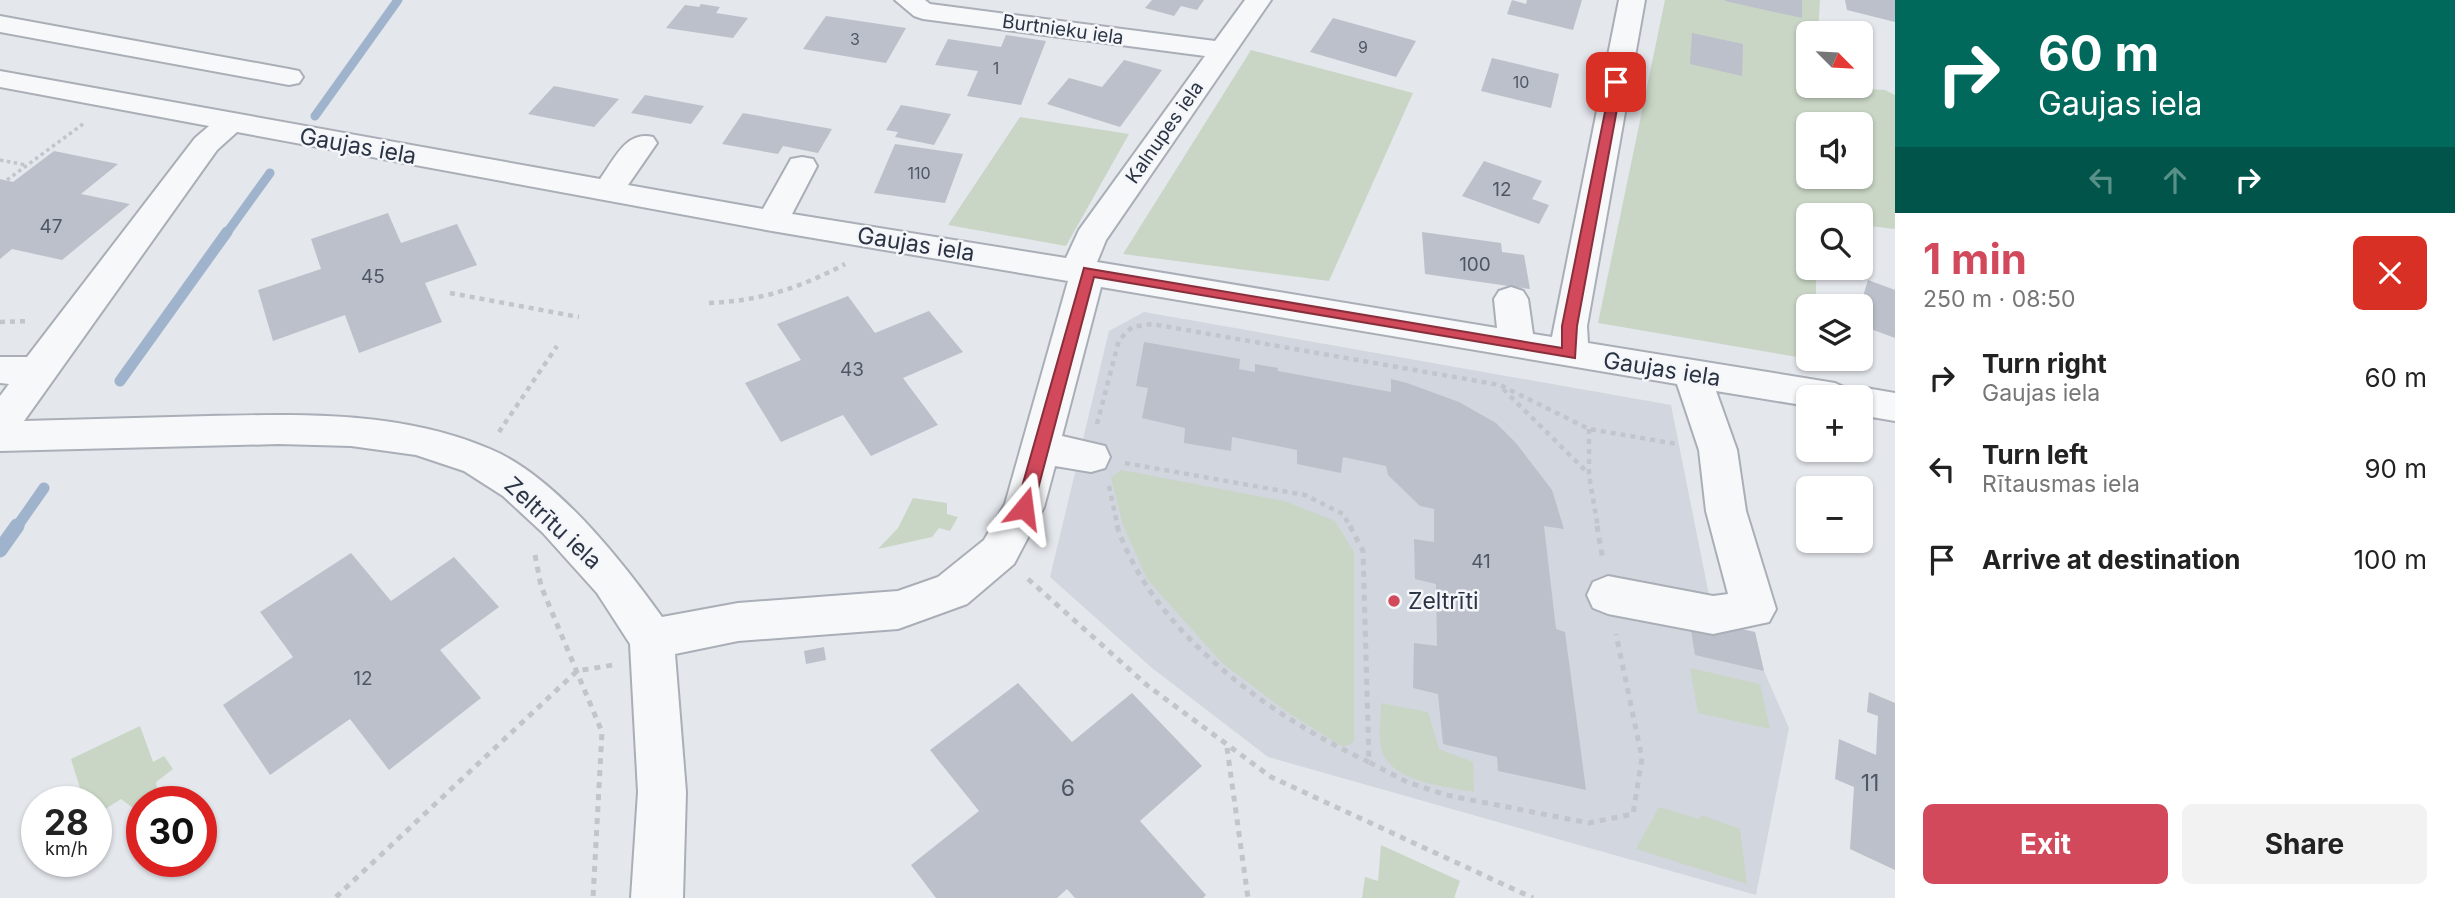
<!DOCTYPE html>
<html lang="en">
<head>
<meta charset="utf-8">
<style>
  body { margin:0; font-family:Inter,sans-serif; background:#f2f2f2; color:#222; height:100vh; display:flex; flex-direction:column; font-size:26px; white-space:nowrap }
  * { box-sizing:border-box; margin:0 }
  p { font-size:23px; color:#767676 }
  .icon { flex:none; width:38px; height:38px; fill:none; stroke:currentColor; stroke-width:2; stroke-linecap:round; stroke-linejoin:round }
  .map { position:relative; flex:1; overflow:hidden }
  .drawer { display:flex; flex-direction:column; background:#fff; width:560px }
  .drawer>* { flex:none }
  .hud { background:#00695c; color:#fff; overflow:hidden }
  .needle { width:46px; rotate:114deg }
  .controls { position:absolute; left:1796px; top:21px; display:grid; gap:14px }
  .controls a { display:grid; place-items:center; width:77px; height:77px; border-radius:10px; background:#fff; box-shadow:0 2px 5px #0004; font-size:35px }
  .speed { position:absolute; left:21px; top:786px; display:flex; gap:14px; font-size:35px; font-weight:700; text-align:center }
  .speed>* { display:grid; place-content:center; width:91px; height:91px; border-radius:50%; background:#fff; box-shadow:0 2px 5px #0004; line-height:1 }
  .speed small { font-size:18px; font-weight:400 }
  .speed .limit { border:10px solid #d22; background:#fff; color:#111 }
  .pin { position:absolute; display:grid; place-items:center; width:60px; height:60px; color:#fff; margin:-30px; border-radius:14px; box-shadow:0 4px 10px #0006 }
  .me { position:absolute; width:77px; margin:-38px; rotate:16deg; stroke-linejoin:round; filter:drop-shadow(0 0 5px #0008) }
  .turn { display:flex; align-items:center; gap:24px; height:147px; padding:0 28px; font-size:32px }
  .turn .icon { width:91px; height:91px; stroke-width:2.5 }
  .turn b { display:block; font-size:49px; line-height:60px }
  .lanes { display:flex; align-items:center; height:66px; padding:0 28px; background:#0003; justify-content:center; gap:35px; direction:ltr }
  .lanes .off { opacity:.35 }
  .round { display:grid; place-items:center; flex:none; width:74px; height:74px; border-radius:10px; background:#f2f2f2 }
  .summary { display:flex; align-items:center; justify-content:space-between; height:119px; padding:0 28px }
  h1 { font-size:42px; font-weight:700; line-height:52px; color:#d1495b }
  .cta { display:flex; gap:14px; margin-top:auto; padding:14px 28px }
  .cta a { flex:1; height:80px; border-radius:10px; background:#d1495b; color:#fff; font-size:28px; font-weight:700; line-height:80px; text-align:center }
  .cta a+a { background:#f2f2f2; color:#222 }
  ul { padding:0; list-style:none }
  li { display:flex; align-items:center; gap:21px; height:91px; padding:0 28px }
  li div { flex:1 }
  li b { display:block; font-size:26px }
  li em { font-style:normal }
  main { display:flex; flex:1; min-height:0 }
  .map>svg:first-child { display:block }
  .built { fill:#d2d6de }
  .green { fill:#c9d6c5; fill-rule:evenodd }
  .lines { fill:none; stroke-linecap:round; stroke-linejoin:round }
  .stream-far2 { stroke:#9fb4cc; stroke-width:9 }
  .stream-far1 { stroke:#9fb4cc; stroke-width:11 }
  .stream { stroke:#9fb4cc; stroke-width:15 }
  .building { fill:#bbc0ca }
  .minor-casing { stroke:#a9aeb7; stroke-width:4 }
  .path-far2 { stroke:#c2c5cb; stroke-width:3.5; stroke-dasharray:3.5 3.5; stroke-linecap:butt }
  .path-far1 { stroke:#c2c5cb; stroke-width:4.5; stroke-dasharray:5 5; stroke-linecap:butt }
  .path { stroke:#c2c5cb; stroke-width:5; stroke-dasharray:6 6; stroke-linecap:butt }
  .minor { fill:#f7f8fa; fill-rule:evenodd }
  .route { fill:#d1495b; stroke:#882f3b; stroke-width:2 }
  .poi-dot { fill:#d1495b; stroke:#f4f6f9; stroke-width:2.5 }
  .labels { text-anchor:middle; stroke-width:5; stroke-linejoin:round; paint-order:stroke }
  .far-number-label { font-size:16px; fill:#4f5766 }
  .far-street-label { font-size:19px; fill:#2b3445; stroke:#f4f6f9 }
  .number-label { font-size:19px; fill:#4f5766 }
  .street-label { font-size:23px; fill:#2b3445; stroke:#f4f6f9 }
  .poi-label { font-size:23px; fill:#2b3445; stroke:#f4f6f9; text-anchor:start }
  .near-number-label { font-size:23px; fill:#4f5766 }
</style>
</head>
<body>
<main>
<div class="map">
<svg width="1895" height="898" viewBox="0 0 1895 898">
  <rect width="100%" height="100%" fill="#e4e7ec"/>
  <path class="built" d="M1144,312L1671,405L1713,615L1717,624L1755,632L1764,671L1789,728L1756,895L1268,757L1152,668L1050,577L1109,331Z"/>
  <g class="green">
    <path d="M1665,0H1820L1818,33H1808V86L1885,90L1895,95V229L1860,225V215H1808V268H1816V306H1808V359L1815,360L1598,323ZM1808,124H1860V177H1808Z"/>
    <path d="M1251,50L1413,93L1329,281L1123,254Z"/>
    <path d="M1020,117L1129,134L1066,246L948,225Z"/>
    <path d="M1121,470L1284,501L1335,521L1354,552V742L1343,747L1287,712L1221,662L1147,579L1123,525L1111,478Z"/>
    <path d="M913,498L947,503V514L958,517L950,531L939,528L932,537L878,549L898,528Z"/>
    <path d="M1690,668L1760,684L1770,729L1698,713Z"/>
    <path d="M1381,703L1428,712L1439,749L1473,762L1474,792C1445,786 1389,783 1381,747C1378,733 1381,717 1381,703Z"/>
    <path d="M140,726L153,762L164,756L173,769L156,782L159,801L142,802V806L133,808L121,799L96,815V802L84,801L71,759Z"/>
    <path d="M1659,807L1699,819L1701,815L1740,829L1747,884L1636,849Z"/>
    <path d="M1381,845L1460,881L1454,898H1362L1365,877L1378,881Z"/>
  </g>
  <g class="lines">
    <g class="stream-far2">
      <path d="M315,116L398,0"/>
      <path d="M226,234L270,173"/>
    </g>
    <g class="stream-far1">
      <path d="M120,381L227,232"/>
      <path d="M16,528L44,488"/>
    </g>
    <path class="stream" d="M0,550L17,526"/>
  </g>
  <g class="building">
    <path d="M1152,0H1204L1197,10L1181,6L1174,16L1145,8Z"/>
    <path d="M1512,0L1526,4L1527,0H1582L1573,30L1507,14Z"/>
    <path d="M1725,0H1802V18L1725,1Z"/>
    <path d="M1845,0H1895V22L1847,10Z"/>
    <path d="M701,4L720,7L716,13L748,18L733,38L666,28L685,5L699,7Z"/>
    <path d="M826,16L906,28L886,63L803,49Z"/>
    <path d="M1333,18L1416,41L1396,77L1310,52Z"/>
    <path d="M1692,33L1743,44L1742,76L1690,64Z"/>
    <path d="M1006,35L1046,41L1021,105L967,96L978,71L935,65L948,39L1001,47Z"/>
    <path d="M1492,58L1559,74L1551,108L1481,91Z"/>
    <path d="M1124,60L1162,70L1120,127L1047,104L1069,78L1102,87Z"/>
    <path d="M554,86L619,99L594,127L528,114Z"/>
    <path d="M645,95L704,106L691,124L631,113Z"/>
    <path d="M901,105L951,114L934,145L895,137L898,132L886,130Z"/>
    <path d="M743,113L832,129L818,153L783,146L778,154L722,144Z"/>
    <path d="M895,144L963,154L945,203L874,193Z"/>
    <path d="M54,151L118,164L81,194L130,204L62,260L12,249L0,259V179L13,182Z"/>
    <path d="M1484,161L1542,181L1532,199L1549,205L1539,224L1462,196Z"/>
    <path d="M388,213L401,243L457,224L477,265L425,283L442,322L359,353L345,315L273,341L258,290L321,269L311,239Z"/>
    <path d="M1422,232L1501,243L1502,252L1524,255L1530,289L1425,274Z"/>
    <path d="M1868,280L1895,290V338L1860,325V306Z"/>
    <path d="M848,296L875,333L929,311L963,352L903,378L938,425L871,456L843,415L781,442L745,383L801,360L777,324Z"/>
    <path d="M1144,342L1240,359L1239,369L1255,372V364L1278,368V371L1391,392V379L1407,383L1459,402L1496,423L1516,443L1552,490L1564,529L1544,526L1556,629L1565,632L1586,790L1498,771L1497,757L1443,744L1438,694L1413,688L1414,643L1437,646L1436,584L1415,579L1414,539L1434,542V509L1420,506L1388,475L1386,466L1343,457L1341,473L1297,464V450L1232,437L1231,451L1184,443L1185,428L1142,418L1148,388L1136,386Z"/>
    <path d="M351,553L391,601L454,557L499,607L440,650L481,698L389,770L350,719L270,775L223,705L293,657L260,612Z"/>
    <path d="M1689,618L1755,632L1764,671L1695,655Z"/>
    <path d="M824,647L826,660L806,664L804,651Z"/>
    <path d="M1018,683L1072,742L1132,693L1202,766L1140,821L1206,895L1203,898H1075L1067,889L1057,898H936L911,865L979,811L930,750Z"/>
    <path d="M1869,692L1895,703V870L1850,849L1854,787L1835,779L1839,739L1876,755L1878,716L1867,712Z"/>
  </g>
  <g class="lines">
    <defs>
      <g id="minor">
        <path d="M895,0H925L930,4L1215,41L1245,0H1271L1106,240L1097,262L1497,328L1494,299L1499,291L1511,287L1523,291L1528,299L1533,334L1552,337L1619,0H1645L1587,326L1588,343L1835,383L1850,390L1860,387L1895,393V421L1860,415V397H1808V406L1716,391L1737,450L1746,511L1776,609L1769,622L1713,634L1608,614L1593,608L1587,595L1593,582L1608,576L1713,596L1728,594L1706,511L1699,450L1677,384L1101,287L1062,436L1105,446L1110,457L1105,468L1091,472L1055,466L1044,507L1014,564L967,604L898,629L738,641L675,654L686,792L683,898H631L638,792L630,644L597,593L543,533L503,496L464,471L416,455L351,446L279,444L0,451V396L9,384L0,383V357H27L195,138L209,126L0,87V71L600,179C614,160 626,130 653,137L657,143L628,185L763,209L791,159L802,157L813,159L817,166L792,214L1066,258L1079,230L1205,56L923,19L914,16ZM237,132L772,231L1068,281L1005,504L984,540L938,577L898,591L738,603L662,617C622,561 555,476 490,449C401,411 304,414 209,416C147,418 85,419 24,421L217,150Z"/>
        <path d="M0,16L289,69L299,71L303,77L299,83L289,85L0,32Z"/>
      </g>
    </defs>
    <use href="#minor" class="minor-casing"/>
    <g class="path-far2">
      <path d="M0,160L26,165"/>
      <path d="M7,180L83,124"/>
    </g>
    <g class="path-far1">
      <path d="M450,293L579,317"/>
      <path d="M709,303C760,301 800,288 845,264"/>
      <path d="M0,322L29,321"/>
      <path d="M1503,389L1589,474"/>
      <path d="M1097,424L1119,340L1132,327L1152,324L1500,385L1589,429L1677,444"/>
      <path d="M1589,429V475L1598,528"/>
      <path d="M499,432L557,346"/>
      <path d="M1125,463L1305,495L1343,514L1351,528"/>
      <path d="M1109,486L1118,528"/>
    </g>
    <g class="path">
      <path d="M1117,526C1153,633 1271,717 1369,762"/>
      <path d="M1350,526L1363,551L1369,762L1407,782L1446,795L1589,823L1633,814L1642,758L1616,634"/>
      <path d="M1597,526L1603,560"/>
      <path d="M535,555L541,586L602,732L593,898"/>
      <path d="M1028,579L1148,686L1271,777L1533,898"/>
      <path d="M1227,748L1248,898"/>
      <path d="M336,897L577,671L613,665"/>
    </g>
    <use href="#minor" class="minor"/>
  </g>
  <path class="route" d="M1616,78L1622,82L1577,326L1575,358L1094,277L1033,508L1024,514L1019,512L1016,508L1084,268L1562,348V326L1611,82Z"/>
  <circle class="poi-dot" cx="1394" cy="601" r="7"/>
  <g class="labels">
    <g class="far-number-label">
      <text x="855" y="45">3</text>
      <text x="1363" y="53">9</text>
      <text x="996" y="74">1</text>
      <text x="1521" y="88">10</text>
      <text x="919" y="179">110</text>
    </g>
    <g class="far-street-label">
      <text transform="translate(1063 29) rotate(8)" y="7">Burtnieku iela</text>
      <text transform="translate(1164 132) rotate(-55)" y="7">Kalnupes iela</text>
    </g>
    <g class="number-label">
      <text x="1502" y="196">12</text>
      <text x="51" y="233">47</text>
      <text x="1475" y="271">100</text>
      <text x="373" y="283">45</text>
      <text x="852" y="376">43</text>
      <text x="1481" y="568">41</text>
      <text x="363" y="685">12</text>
    </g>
    <g class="street-label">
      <text transform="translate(358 146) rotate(10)" y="8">Gaujas iela</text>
      <text transform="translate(916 244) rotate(9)" y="8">Gaujas iela</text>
      <text transform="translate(1662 369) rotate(9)" y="8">Gaujas iela</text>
      <text transform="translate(553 523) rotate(43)" y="8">Zeltrītu iela</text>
    </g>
    <g class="poi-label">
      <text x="1408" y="609">Zeltrīti</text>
    </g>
    <g class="near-number-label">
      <text x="1870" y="791">11</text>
      <text x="1068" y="796">6</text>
    </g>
  </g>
</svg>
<div class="controls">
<a><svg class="needle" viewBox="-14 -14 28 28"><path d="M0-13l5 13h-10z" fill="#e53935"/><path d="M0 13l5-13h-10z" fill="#767676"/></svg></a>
<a><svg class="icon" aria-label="sound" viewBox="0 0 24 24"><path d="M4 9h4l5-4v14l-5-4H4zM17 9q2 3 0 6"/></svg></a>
<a><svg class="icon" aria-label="search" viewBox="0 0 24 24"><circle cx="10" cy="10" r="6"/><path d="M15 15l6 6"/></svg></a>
<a><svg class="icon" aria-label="layers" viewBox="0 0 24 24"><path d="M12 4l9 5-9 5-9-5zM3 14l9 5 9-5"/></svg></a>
<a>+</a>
<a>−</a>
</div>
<div class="speed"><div>28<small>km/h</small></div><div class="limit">30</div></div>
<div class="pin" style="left:1616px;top:82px;background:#d93025"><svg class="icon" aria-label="arrive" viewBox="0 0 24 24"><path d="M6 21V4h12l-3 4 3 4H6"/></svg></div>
<svg class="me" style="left:1024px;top:508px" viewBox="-20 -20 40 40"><path d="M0-17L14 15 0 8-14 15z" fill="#d1495b" stroke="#fff" stroke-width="4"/></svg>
</div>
<section class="drawer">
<div class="hud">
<div class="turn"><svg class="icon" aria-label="right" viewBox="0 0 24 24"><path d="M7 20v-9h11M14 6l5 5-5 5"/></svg><div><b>60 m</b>Gaujas iela</div></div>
<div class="lanes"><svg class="icon off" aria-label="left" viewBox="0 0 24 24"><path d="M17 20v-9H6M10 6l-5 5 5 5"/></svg><svg class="icon off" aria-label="ahead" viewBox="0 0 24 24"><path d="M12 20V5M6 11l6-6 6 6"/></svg><svg class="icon" aria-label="right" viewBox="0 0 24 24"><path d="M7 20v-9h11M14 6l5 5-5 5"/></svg></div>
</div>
<div class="summary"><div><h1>1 min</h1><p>250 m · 08:50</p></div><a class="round" style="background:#d93025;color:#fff"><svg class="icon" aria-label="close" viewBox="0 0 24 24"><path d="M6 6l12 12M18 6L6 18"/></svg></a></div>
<ul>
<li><svg class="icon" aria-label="right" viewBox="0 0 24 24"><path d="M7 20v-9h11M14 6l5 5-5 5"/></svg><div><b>Turn right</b><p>Gaujas iela</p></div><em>60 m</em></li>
<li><svg class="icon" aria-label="left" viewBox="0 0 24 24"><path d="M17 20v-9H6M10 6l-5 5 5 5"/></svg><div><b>Turn left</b><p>Rītausmas iela</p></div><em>90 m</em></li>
<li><svg class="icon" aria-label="arrive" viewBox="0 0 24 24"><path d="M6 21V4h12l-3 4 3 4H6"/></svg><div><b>Arrive at destination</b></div><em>100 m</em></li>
</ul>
<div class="cta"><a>Exit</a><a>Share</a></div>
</section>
</main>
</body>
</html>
